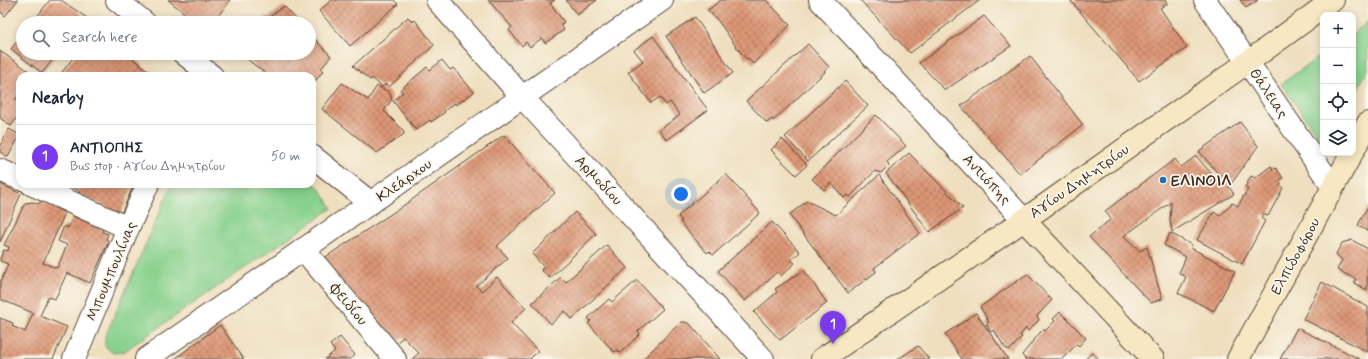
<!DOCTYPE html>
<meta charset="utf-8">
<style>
body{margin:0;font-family:Mynerve,sans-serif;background:#f2f2f3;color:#1f2937}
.controls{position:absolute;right:12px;top:12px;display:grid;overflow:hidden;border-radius:8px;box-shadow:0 2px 10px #0003}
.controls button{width:36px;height:36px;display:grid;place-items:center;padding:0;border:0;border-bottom:1px solid #e0e1e3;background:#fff;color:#1f2937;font:20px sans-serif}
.you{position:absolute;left:681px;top:194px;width:14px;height:14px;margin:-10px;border:3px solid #fff;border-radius:50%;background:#1a73e8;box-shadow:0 0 0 6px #1a73e833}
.badge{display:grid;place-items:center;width:26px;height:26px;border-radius:50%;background:#7c3aed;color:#fff;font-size:13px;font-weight:700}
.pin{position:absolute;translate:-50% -33px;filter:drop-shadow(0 1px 2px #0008)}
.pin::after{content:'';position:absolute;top:21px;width:14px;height:12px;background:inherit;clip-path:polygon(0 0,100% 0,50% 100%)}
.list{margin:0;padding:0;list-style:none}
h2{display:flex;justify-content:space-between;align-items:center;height:52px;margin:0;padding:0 16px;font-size:17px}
h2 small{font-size:13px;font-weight:400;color:#747a83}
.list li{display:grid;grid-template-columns:26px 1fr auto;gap:12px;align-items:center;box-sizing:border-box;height:64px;padding:0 16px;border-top:1px solid #e0e1e3}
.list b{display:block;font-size:15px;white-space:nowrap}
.list p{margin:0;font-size:13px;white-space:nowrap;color:#747a83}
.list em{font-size:13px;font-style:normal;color:#747a83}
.icon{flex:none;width:22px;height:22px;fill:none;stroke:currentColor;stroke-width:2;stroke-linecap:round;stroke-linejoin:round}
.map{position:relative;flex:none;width:1368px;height:359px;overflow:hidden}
.search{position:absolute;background:#fff;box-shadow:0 2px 10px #0003;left:16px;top:16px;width:300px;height:44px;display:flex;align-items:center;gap:10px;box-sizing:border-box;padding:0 14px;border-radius:22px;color:#747a83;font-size:15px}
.panel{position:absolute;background:#fff;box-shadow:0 2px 10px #0003;left:16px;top:72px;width:300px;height:116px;border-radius:12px}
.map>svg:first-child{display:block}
</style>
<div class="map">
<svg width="1368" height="359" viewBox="0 0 1368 359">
<defs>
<pattern id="building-cross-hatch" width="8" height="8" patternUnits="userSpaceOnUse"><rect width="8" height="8" fill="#dd9777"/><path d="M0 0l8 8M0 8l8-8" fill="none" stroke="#b47b61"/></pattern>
</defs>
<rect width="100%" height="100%" fill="#fbf7ec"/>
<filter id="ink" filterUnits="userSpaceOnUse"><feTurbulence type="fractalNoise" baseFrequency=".025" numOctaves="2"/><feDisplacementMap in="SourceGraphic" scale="8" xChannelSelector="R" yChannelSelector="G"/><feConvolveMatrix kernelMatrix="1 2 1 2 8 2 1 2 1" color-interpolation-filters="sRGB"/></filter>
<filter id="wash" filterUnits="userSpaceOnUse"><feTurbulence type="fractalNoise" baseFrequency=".012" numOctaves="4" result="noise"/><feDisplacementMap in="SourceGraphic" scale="16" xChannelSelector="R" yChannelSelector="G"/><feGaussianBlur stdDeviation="0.9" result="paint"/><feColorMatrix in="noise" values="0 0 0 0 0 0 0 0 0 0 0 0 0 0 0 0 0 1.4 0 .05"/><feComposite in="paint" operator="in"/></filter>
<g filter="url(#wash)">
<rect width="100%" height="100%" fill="#efdfbf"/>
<path fill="#88d18d" stroke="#627e56" d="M1368 22V70L1353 97V33Z
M1323 54V143L1281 84Z
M312 182 319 188 332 208 123 352 113 353 105 346V337L172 184H312Z"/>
<g id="blocks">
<path fill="url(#building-cross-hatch)" d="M0 0H18L5 16 0 11Z
M50 0H61L87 18 83 23H32Z
M168 0H230L213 23H202L199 20 197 23Z
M332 0H394L398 4 350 46 319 11Z
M488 0H555L550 3 564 22 561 25 564 30 545 43 542 38 530 47 526 42 522 46 509 30 512 27Z
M566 0H597L577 15Z
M721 0H766L790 25 753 64 748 58 746 59 735 45 719 22 708 10Z
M860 0H980L910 53Z
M1070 0H1165L1167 4 1160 8 1187 48 1139 81Z
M1240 0H1258L1246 8Z
M284 6 300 23H256L266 16 268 18Z
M984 16 1011 46 945 90 919 63Z
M408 17 413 22 415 20 434 45 389 87 386 84 382 87 372 78 370 80 353 66Z
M695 17 733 73 704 93 666 36Z
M309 33 331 56 321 69 323 71 312 85V76H269L239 53H309Z
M23 34V53H58L42 73 11 49Z
M653 36 708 110 667 140 659 130 680 115 670 102 666 105 660 97 651 103 628 72 643 61 634 50Z
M808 44 829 67 824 71 825 72 773 121 772 119 767 123 746 101Z
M0 51 36 76H20V94L15 99 20 102V113L11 126 0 118Z
M77 53H126L155 76H59Z
M1030 56 1083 125 1020 174 961 106Z
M442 60 450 70 453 68 474 92 456 105 455 103 444 111 445 112 431 122 430 120 416 130 393 101 403 92 400 90 427 67 430 70Z
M845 81 868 106 808 161 785 137Z
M342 83 368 100 377 86 389 92 392 99 384 111 403 130 404 134 377 153 322 109Z
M876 115 906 146 887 162 889 165 881 173 875 171 850 197 848 195 844 198 831 183 824 190 812 179Z
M1240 122 1258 146 1229 187 1234 194 1172 232 1170 220 1171 202 1124 236 1140 251 1147 247 1162 299 1151 303 1089 237 1111 219 1105 211 1175 159 1181 167 1196 156 1216 179 1220 176 1199 151Z
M9 129 20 135 8 157 0 152V146Z
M504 135 555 193 497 246 508 258 476 286 482 291 497 277 526 308 511 323 538 351 530 359H412L419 353 403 337 396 343 321 260 400 208Z
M782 139 807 165 796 175 771 150Z
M909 153 963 208 929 232 886 173Z
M1271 166 1273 170 1276 168 1283 178 1279 181 1281 183 1280 186 1283 188 1268 216 1263 214 1261 218 1265 221 1242 264 1197 240 1214 212 1220 216 1232 203 1238 206 1248 189 1245 187 1251 176 1255 178Z
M726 174 760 213 713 255 709 251 707 253 680 222 682 221 678 216Z
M879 175 920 233 874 268 876 272 848 293 789 215 807 201 836 215Z
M0 184 21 194 0 242Z
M65 184H134L121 214 79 194 80 191Z
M42 201 65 213 43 263 57 268 67 245 58 241 64 226 68 228 73 216 103 229 102 232 108 234 106 239 109 241 90 283 67 273 55 299 48 297 40 316 67 327 53 359H1L0 358V318L13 323 12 326 25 332 33 313 0 299V281H1L8 264 0 261V259L4 250 8 251 9 247 4 245 25 203 33 202 38 204Z
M1368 206V231L1358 225Z
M575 212 596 234 550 278 541 270 544 267 532 254Z
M772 222 800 252 791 260 795 263 781 276 777 272 745 301 718 271Z
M1170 233 1192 245 1191 248 1235 271 1214 311 1178 293 1186 277 1179 273 1186 257 1164 245Z
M1352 240 1368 249 1367 290 1354 283 1356 279 1337 270 1342 260 1336 254 1342 243Z
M607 245 627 268 572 319 565 311 551 324 532 303 561 277 566 282Z
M804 270 827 303 780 340 754 312 777 292 775 289Z
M1027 274 1052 300 1037 316 1039 320 1028 331 1026 328 1020 335 1022 337 1010 350 1005 348 994 330 991 332 986 324 989 322 980 307Z
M637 280 663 309 638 331 640 334 620 353 618 350 614 352 588 323 591 321 588 318 609 299 612 302Z
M1322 282 1368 307V352L1303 319Z
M1060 312 1086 338 1079 346 1077 344 1062 359H1025L1022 355 1043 329 1045 331 1055 321 1053 319Z
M976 313 1008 359H962L945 334Z
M681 322H685L690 324 720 359H643Z
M220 325 244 359H174L176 358Z
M1297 328 1360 359H1280Z
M340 337 355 355 351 359H325L335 351 330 345Z
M918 346 929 359H898Z
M1092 353 1099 359H1085Z"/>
</g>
</g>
<g filter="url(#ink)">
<use href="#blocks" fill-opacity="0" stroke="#564536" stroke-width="1"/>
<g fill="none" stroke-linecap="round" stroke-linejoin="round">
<g stroke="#564536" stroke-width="24">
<path id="street" d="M117 0 145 23
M437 0 523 98 763 359
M820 0 1024 220
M1205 0 1333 187
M183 53 212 76
M312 156 371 203
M0 170 20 179
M31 184 128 228
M303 249 395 359
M74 359 128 228 148 184
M146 359 662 0"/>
</g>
<g stroke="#564536" stroke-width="24">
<path id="secondary" d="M1353 151 1368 123
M1024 220 1153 359
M822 359 1024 220 1248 62 1333 0
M1238 359 1352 153"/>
</g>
<use href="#street" stroke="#fff" stroke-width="22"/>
<use href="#secondary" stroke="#f7e8c3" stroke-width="22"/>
</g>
</g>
<circle fill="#1f6fb2" stroke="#fbf7ec" stroke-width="1.5" cx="1163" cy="180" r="4"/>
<g text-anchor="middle" stroke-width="3.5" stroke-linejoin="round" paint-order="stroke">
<g font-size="15" fill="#3b2a1e" stroke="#fbf7ec">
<text transform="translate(1269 93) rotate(56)" y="5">Θάλειας</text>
<text transform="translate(987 179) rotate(47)" y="5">Αντιόπης</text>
<text transform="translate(404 180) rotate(-35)" y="5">Κλεάρχου</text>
<text transform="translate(599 180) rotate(47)" y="5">Αρμοδίου</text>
<text transform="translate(1079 181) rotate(-35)" y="5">Αγίου Δημητρίου</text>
<text transform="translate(1295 256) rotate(-61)" y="5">Ελπιδοφόρου</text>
<text transform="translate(111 271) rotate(-67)" y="5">Μπουμπουλίνας</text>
<text transform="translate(349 304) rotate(50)" y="5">Φειδίου</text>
</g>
<g font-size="15" font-weight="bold" fill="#3b2a1e" stroke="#fbf7ec" text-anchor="start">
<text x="1171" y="185">ΕΛΙΝΟΙΛ</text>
</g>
</g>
</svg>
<div class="controls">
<button>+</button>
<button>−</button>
<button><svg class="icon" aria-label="locate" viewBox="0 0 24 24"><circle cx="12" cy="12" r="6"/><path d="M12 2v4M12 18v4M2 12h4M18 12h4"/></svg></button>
<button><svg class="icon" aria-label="layers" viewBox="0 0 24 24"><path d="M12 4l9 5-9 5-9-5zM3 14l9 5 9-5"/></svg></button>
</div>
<div class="you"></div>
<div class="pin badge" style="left:833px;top:344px">1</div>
<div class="search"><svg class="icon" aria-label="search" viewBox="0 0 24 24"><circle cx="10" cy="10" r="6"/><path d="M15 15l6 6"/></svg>Search here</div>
<section class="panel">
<h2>Nearby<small></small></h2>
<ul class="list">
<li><span class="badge">1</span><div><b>ΑΝΤΙΟΠΗΣ</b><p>Bus stop · Αγίου Δημητρίου</p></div><em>50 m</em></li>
</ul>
</section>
</div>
